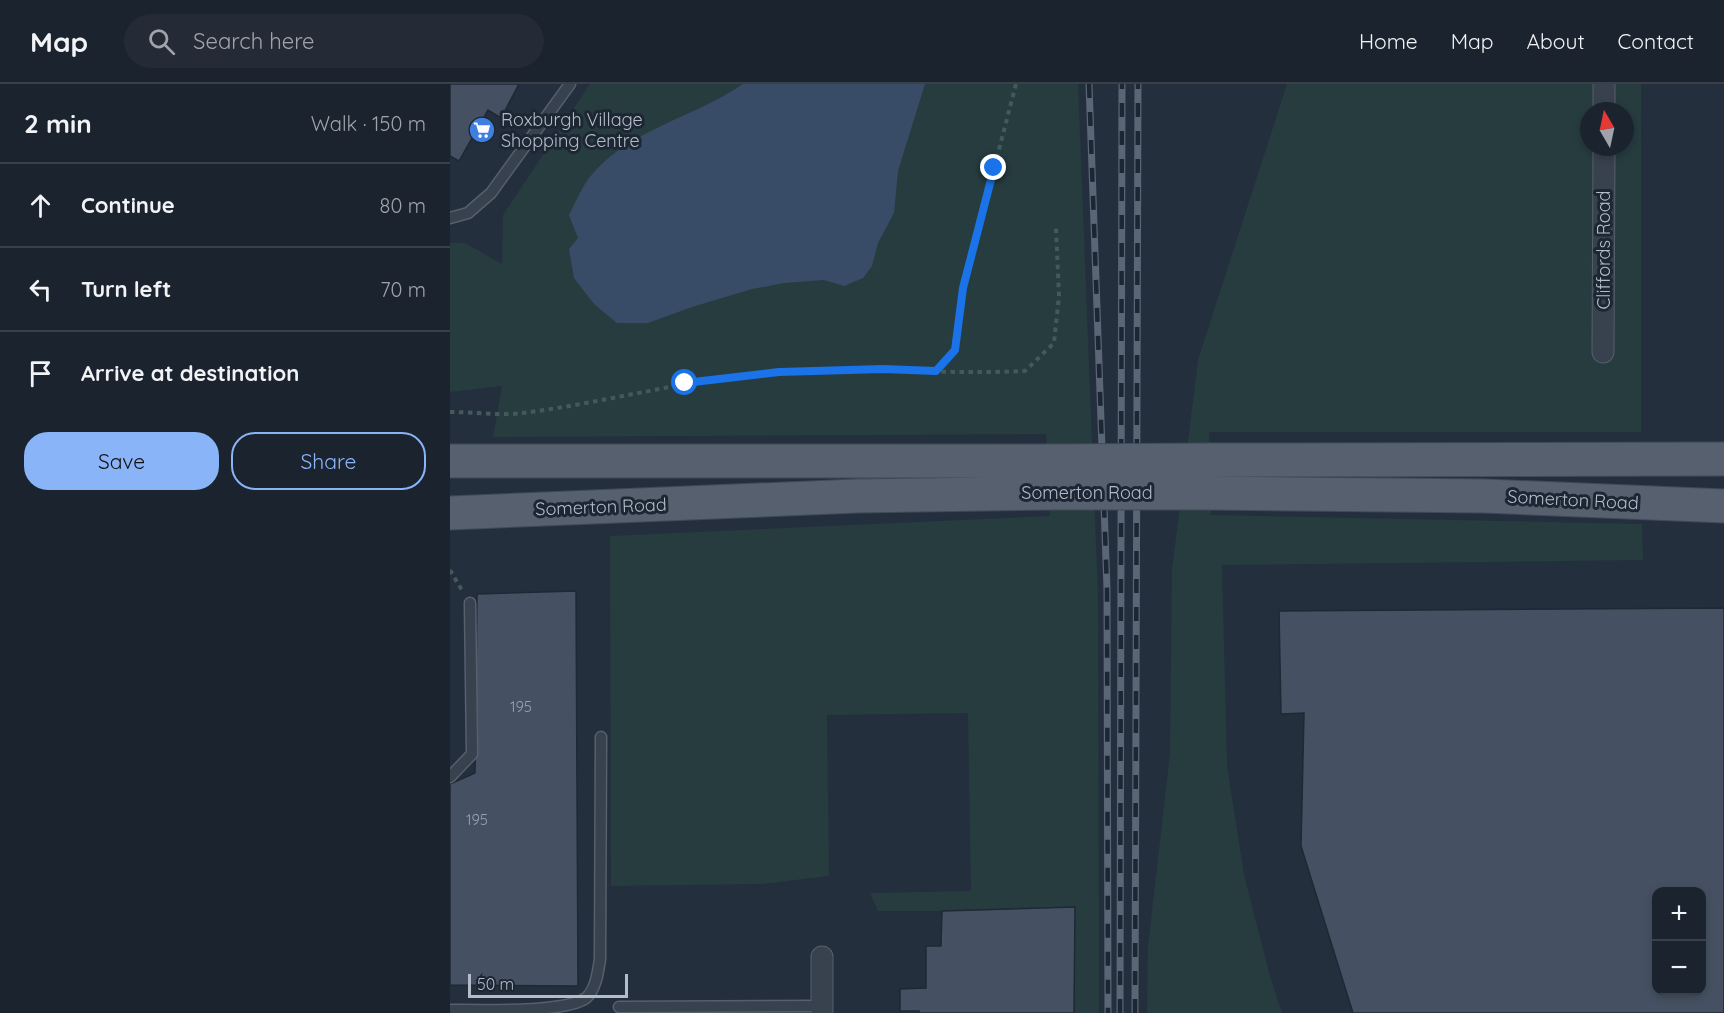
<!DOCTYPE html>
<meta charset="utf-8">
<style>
body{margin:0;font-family:Quicksand,sans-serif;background:#242b36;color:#f1f3f6}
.controls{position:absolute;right:18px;bottom:18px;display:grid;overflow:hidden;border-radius:12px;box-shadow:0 3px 9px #0003}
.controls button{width:54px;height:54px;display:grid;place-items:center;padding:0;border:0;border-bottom:2px solid #39404a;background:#1b232e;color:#f1f3f6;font:30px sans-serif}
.compass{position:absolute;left:1130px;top:18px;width:54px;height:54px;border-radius:50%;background:#1b232e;box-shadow:0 3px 9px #0003;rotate:351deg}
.scale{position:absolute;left:18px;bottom:15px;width:160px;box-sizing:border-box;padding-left:6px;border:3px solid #b4bcc9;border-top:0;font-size:16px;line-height:21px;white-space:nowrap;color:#b4bcc9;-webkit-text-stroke:4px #1d2633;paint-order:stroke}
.stop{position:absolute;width:18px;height:18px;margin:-14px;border:4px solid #1a73e8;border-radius:50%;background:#fff}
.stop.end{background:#1a73e8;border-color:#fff;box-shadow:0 2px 6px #0008}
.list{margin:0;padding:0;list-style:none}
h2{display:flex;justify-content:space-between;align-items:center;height:78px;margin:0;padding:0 24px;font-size:26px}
h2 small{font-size:20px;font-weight:400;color:#a0a4aa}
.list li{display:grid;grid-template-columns:39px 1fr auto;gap:18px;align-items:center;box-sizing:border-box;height:84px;padding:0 24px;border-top:2px solid #39404a}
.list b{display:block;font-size:22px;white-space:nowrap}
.list em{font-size:20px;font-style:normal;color:#a0a4aa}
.actions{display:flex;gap:12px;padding:18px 24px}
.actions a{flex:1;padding:14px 0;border:2px solid #8ab4f8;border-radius:24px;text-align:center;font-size:21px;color:#8ab4f8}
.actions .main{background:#8ab4f8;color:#111}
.icon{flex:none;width:33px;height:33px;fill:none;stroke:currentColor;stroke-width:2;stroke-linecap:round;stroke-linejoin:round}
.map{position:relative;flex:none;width:1274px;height:929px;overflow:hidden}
header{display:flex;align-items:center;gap:36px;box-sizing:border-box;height:84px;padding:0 30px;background:#1b232e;border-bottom:2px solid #39404a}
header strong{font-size:28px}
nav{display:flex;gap:33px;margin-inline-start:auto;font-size:21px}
.search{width:420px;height:54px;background:#242b36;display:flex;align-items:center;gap:15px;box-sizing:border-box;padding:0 21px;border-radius:33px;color:#a0a4aa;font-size:22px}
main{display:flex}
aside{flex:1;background:#1b232e}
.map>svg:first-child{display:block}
</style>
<header>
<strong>Map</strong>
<div class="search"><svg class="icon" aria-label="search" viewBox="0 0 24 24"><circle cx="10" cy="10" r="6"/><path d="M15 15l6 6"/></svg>Search here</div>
<nav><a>Home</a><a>Map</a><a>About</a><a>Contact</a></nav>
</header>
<main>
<aside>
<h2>2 min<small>Walk · 150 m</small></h2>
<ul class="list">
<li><svg class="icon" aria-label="ahead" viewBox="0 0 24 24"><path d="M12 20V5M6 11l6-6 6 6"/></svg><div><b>Continue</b></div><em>80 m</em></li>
<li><svg class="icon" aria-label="left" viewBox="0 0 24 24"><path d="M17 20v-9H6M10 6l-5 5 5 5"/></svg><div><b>Turn left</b></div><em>70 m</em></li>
<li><svg class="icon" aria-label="arrive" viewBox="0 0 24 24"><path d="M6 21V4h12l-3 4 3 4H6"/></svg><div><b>Arrive at destination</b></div></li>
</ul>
<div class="actions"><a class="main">Save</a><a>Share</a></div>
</aside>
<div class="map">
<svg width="1274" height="929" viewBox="0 0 1274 929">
<rect width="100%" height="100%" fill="#242f3e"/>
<path fill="#263c3f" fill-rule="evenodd" d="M140 0H628L648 511 649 929H624L625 823 492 827H428L420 809 521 807 518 629 377 631 379 792 312 800 161 802 160 452 600 432 596 350 43 353 52 302 0 308V159H15L52 180 53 131Z
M837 0H1191V348H759L761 431 1192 440 1193 476 772 481 777 681 794 791 820 892 832 929H697L698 863 720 669 722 486 748 276ZM1139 27H1175V63H1139Z"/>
<path fill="#394c67" d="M293 0H475L448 87 444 129 428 159 422 182 413 194 394 202 374 196 334 199 302 205 242 223 198 239H167L144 220 124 194 119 165 128 154 119 131C125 119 131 105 139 94 178 45 244 34 293 0Z"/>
<path fill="#455162" stroke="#1f2835" stroke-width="1.5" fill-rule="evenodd" d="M0 0H69L51 34 38 26 9 77 0 72Z
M126 507 128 902 0 901V700L25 689 27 510Z
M1274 524V929H903L851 762 854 629 831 630 829 527ZM1206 808H1252V906H1206Z
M625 823 624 929H469V927H450V905L476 904V862H491L492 827Z"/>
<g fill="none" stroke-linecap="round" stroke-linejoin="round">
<g stroke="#565f6c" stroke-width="13">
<path id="service" d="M0 134 18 129 41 109 120 0
M0 693 22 670 20 519
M169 923 372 922
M0 926C29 926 116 929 136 914 146 905 148 888 150 875L151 653"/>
</g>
<g stroke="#565f6c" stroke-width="23">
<path id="minor" d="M1154 27V0
M1153 268 1154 63
M372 873V929"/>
</g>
<g stroke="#414a57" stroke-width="35">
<path id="primary" d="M759 376 1274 375
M0 377H598
M760 409 1035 412 1274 422
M0 429 407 412 599 409"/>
</g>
<path stroke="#44595c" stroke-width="4" stroke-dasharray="4.5 4.5" stroke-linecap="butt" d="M486 287 505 266 513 204 566 0
M0 328C23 328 50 332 73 329 159 318 242 294 329 288 411 282 493 291 575 287L604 259 609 212 606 144
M0 486 13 508"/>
<use href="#service" stroke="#38414e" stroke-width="10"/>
<use href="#minor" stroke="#38414e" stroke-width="21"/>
<use href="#primary" stroke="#56606e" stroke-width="33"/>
<g stroke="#5a6575" stroke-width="7">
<path id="rail" d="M639 0 657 505 658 929
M670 929 672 0
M685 929 688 0"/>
</g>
<use href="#rail" stroke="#1d2633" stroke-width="4.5" stroke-dasharray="14" stroke-linecap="butt"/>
<g stroke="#414a57" stroke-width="35" stroke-linecap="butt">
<path id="primary-bridge" d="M598 377 759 376
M599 409H760"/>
</g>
<use href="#primary-bridge" stroke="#56606e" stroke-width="33"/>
</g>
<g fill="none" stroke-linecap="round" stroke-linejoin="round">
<path stroke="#1a73e8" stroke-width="8" d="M235 299 329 288 433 285 486 287 505 266 513 204 544 84"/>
</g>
<defs>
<g id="supermarket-disc" transform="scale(1.35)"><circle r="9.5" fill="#3f7fe0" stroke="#1d2633"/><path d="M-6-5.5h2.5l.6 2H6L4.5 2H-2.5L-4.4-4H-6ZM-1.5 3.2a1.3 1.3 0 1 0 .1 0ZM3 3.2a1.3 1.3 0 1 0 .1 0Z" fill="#fff"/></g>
</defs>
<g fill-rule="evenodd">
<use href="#supermarket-disc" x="32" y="46"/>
</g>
<g text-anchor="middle" stroke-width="6" stroke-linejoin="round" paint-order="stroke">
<g font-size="15" fill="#98a1af">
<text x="71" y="628">195</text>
<text x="27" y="741">195</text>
</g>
<g font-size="18" fill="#b4bcc9" stroke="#1d2633" text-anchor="start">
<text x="51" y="42">Roxburgh Village<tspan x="51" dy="21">Shopping Centre</tspan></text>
</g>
<g font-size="18" fill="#b4bcc9" stroke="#1d2633">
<text transform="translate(1154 166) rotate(-90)" y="6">Cliffords Road</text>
<text x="637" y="415">Somerton Road</text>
<text transform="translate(1123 416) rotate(3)" y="6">Somerton Road</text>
<text transform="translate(151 423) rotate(-2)" y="6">Somerton Road</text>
</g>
</g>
</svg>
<div class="controls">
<button>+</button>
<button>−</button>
</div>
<svg class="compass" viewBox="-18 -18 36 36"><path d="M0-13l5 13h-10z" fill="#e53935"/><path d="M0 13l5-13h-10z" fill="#a0a4aa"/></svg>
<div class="scale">50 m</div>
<div class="stop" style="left:235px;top:299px"></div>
<div class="stop end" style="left:544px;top:84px"></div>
</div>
</main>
